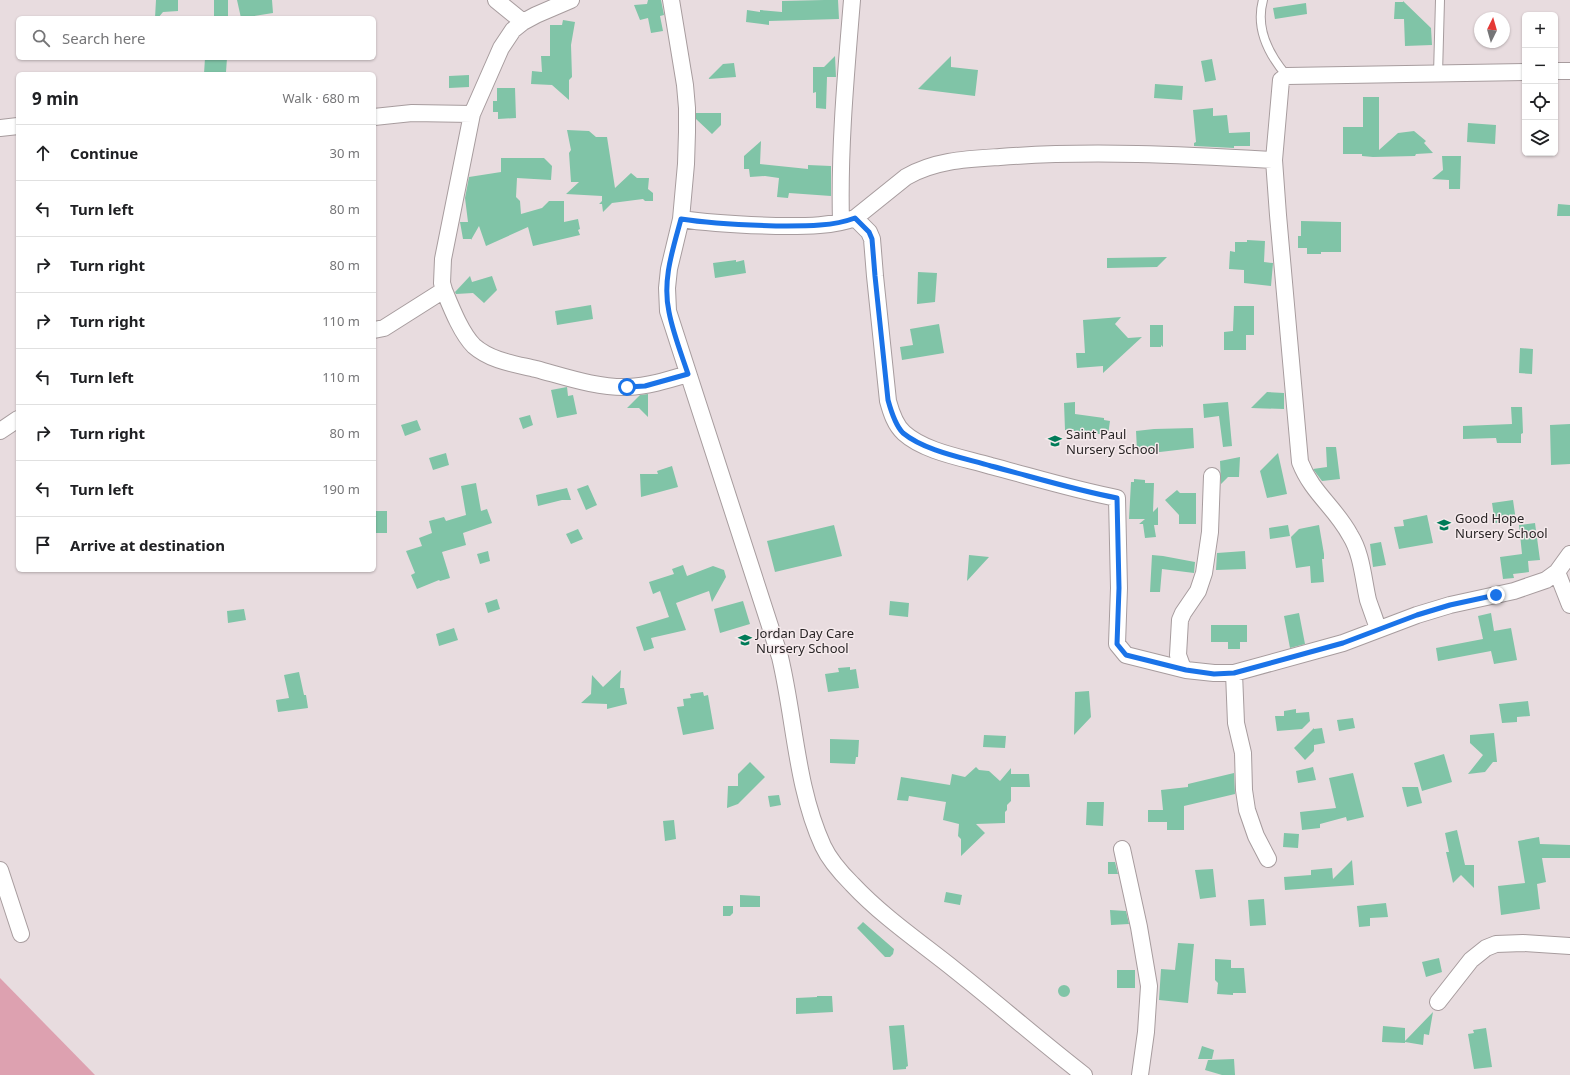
<!DOCTYPE html>
<meta charset="utf-8">
<style>
body{margin:0;font-family:"Noto Sans",sans-serif;background:#f6f6f6;color:#202124}
.controls{position:absolute;right:12px;top:12px;display:grid;overflow:hidden;border-radius:6px;box-shadow:0 1px 3px #0004}
.controls button{width:36px;height:36px;display:grid;place-items:center;padding:0;border:0;border-bottom:1px solid #e0e0e0;background:#fff;color:#202124;font:20px sans-serif}
.compass{position:absolute;left:1474px;top:12px;width:36px;height:36px;border-radius:50%;background:#fff;box-shadow:0 1px 3px #0004;rotate:5deg}
.stop{position:absolute;width:12px;height:12px;margin:-9px;border:3px solid #1a73e8;border-radius:50%;background:#fff}
.stop.end{background:#1a73e8;border-color:#fff;box-shadow:0 1px 4px #0008}
.list{margin:0;padding:0;list-style:none}
h2{display:flex;justify-content:space-between;align-items:center;height:52px;margin:0;padding:0 16px;font-size:17px}
h2 small{font-size:13px;font-weight:400;color:#757577}
.list li{display:grid;grid-template-columns:26px 1fr auto;gap:12px;align-items:center;box-sizing:border-box;height:56px;padding:0 16px;border-top:1px solid #e0e0e0}
.list b{display:block;font-size:15px;white-space:nowrap}
.list em{font-size:13px;font-style:normal;color:#757577}
.icon{flex:none;width:22px;height:22px;fill:none;stroke:currentColor;stroke-width:2;stroke-linecap:round;stroke-linejoin:round}
.map{position:relative;flex:none;width:1570px;height:1075px;overflow:hidden}
.search{position:absolute;background:#fff;box-shadow:0 1px 3px #0004;left:16px;top:16px;width:360px;height:44px;display:flex;align-items:center;gap:10px;box-sizing:border-box;padding:0 14px;border-radius:6px;color:#757577;font-size:15px}
.panel{position:absolute;background:#fff;box-shadow:0 1px 3px #0004;left:16px;top:72px;width:360px;height:500px;border-radius:6px}
.map>svg:first-child{display:block}
</style>
<div class="map">
<svg width="1570" height="1075" viewBox="0 0 1570 1075">
<rect width="100%" height="100%" fill="#e8dcdf"/>
<path fill="#dda1b0" d="M0 978 95 1075H0Z"/>
<path fill="#80c4a7" d="M156 0H178V11L163 12 158 18H155Z
M214 0H228V18H214Z
M237 0H272L273 13 241 18Z
M648 0H661L664 15 660 16 663 31 651 33 648 18 640 20 634 5 647 4Z
M824 0H838L839 19 769 21V25L746 22 747 10 760 12V10L782 12V1Z
M1403 1 1431 28 1432 45 1405 46 1404 19H1394L1395 2H1403Z
M1306 3 1307 14 1275 19 1273 8Z
M563 20 575 22 571 45 572 77 569 80V100L552 85 531 84 532 71 542 72 541 56H550V25H562Z
M835 56 836 77H827L826 109 816 108V92L813 93V67H824Z
M951 56V67L978 70 975 96 918 89Z
M205 58H227L226 72 217 74H204Z
M1212 59 1216 80 1205 82 1201 61Z
M734 63 736 77 708 79 723 64Z
M469 75V87L449 88V76Z
M1155 84 1183 86 1182 100 1154 98Z
M497 88H515L516 118 498 119V112H493V101H497Z
M1363 97H1379V150L1398 133 1414 131 1426 141 1424 143 1433 153 1416 154 1415 156 1373 157 1362 156V154H1343V127H1363Z
M1213 108V116L1227 115 1229 133 1250 132V146H1234V148L1194 146V143L1196 142 1193 110Z
M696 113H721V125L712 134 696 119Z
M1468 123 1496 125 1495 144 1467 142Z
M567 130 589 131 596 137H607L615 188 631 173 637 178H649L648 189 653 193V201H645L643 199 612 203 603 212 602 204H599L602 201V196L566 194 579 182H571L569 153 571 150Z
M761 141 760 164 808 169V165L831 166V196L789 193 788 198 777 197 779 178 765 176 750 177 749 169H744V156Z
M1442 156H1461L1460 189H1449V180L1432 179 1443 170Z
M501 158H544L552 166 551 180 517 178 516 197 520 201 521 214 542 208 549 201H564V222L578 219 580 229 578 230 580 235 533 246 528 227 486 246 479 226 471 240V239H463L460 222H468L465 198 469 177 501 172Z
M1558 204 1570 205V216H1557Z
M1301 221 1341 222V252H1321V254H1307V248H1298V236H1301Z
M1247 240 1265 241 1264 262 1273 263 1271 286 1244 283V270L1229 269 1230 251 1235 252V242H1247Z
M1167 257 1157 267 1107 268V258Z
M736 260V262L744 260 746 273 715 278 713 263Z
M918 272 937 273 935 302 917 304Z
M470 276 472 282 492 276 497 290 484 303 473 293 456 294 455 292Z
M591 305 593 319 557 325 555 311Z
M1234 306H1254V335H1246V350H1224V332L1233 331Z
M1121 317 1115 324 1128 338 1142 337 1103 373V366L1077 368 1076 353H1085L1083 320Z
M939 324 944 353 902 360 900 347 913 345 910 329Z
M1150 325H1163V347L1161 345V347H1150Z
M1520 348 1533 349 1532 374 1519 373Z
M567 387 568 396 573 395 577 414 557 418 551 390Z
M1267 392 1284 393V409L1251 408Z
M648 394V417L639 408H627L640 395Z
M1075 402V414L1104 418V420L1110 421 1108 435 1065 430 1064 403Z
M1228 402 1232 446 1223 447 1219 416 1204 418 1203 404Z
M1511 407H1522L1523 433 1521 434V443H1497L1496 438 1463 439V426L1512 424Z
M530 415 533 425 523 429 519 418Z
M417 420 421 430 405 436 401 425Z
M1570 424V464L1551 465 1550 425Z
M1193 428 1194 448 1160 452 1147 451V449L1137 450 1136 431 1154 429Z
M1326 447H1336L1340 479 1322 481 1313 469 1327 467Z
M446 453 449 465 433 470 429 458Z
M1278 453 1287 494 1267 498 1260 471Z
M1240 457 1239 477H1228L1221 484 1220 461Z
M672 466 678 487 641 497 640 474H658L657 471Z
M1134 479 1145 480V483H1154L1153 512 1158 507V525H1154L1156 537 1145 538 1143 524H1139L1145 519H1129L1131 482H1134Z
M476 483 481 511 487 509 492 523 463 533 466 545 442 552 450 578 440 581 439 580 417 589 411 575 415 573 406 551 422 546 419 538 432 533 429 521 444 517 446 521 466 515 461 486Z
M588 485 597 505 586 510 577 489Z
M567 488 571 500H562L538 506 536 495Z
M1177 490 1180 493H1196V524H1179V515L1165 500Z
M1513 500 1516 521 1495 523 1492 503Z
M374 511H387V533H374Z
M1427 515 1433 543 1399 549 1394 527 1404 526 1403 520Z
M1535 523 1540 560 1528 561 1529 572 1513 574 1514 578 1503 579 1500 557 1522 554 1519 525Z
M834 525 842 556 775 572 767 541Z
M1288 525 1290 536 1270 539 1269 528Z
M1319 525 1324 554V559H1322L1324 582 1311 583 1310 566 1296 568 1291 537 1299 529Z
M578 529 583 539 571 544 566 534Z
M1381 542 1386 565 1373 567 1370 544Z
M488 551 490 561 480 564 477 554Z
M1245 551 1246 569 1216 570 1217 553Z
M969 555 989 557 967 581Z
M1152 555 1163 556 1195 562 1194 573 1162 569 1160 592H1150Z
M683 565 687 576 713 566 724 570 726 577 712 602 709 591 676 603 686 630 651 638 654 648 644 651 636 627 669 617 660 591 653 594 649 582 674 574 672 569Z
M497 599 500 609 488 613 485 603Z
M743 601 750 624 720 633 714 609Z
M890 601 909 603 908 617 889 615Z
M244 609 246 620 228 623 227 611Z
M1299 613 1305 644 1290 648 1284 616Z
M1491 613 1494 631 1511 628 1517 660 1494 664 1491 651 1438 661 1436 648 1483 639 1478 616Z
M1211 625H1247V642H1240V649H1228V642H1211Z
M454 628 458 640 439 646 436 634Z
M850 667V670L856 669 859 688 828 692 825 674 839 672 838 668Z
M621 670 620 688H624L627 704 607 709V704L581 703 591 694 592 675 603 687Z
M299 672 304 695H306L308 708 278 712 276 700 289 698 284 675Z
M1089 691 1091 717 1074 735 1075 692Z
M703 692 704 696 708 695 714 729 683 735 677 707 684 706 683 699 691 698 690 694Z
M1528 701 1530 716 1517 717V722L1502 723 1499 704Z
M1296 709V713L1309 712 1310 721 1302 729 1277 731 1275 716H1284V711Z
M1353 718 1355 728 1339 731 1337 720Z
M1314 728V729L1322 728 1325 743 1314 745V751L1305 760 1294 748Z
M1494 733 1497 762H1493L1485 772 1468 774 1483 755 1470 743V735Z
M984 735 1006 736 1005 748 983 747Z
M830 739 859 740 858 757H856L855 764 830 763Z
M1444 754 1452 782 1422 791 1414 763Z
M750 762 765 777 738 804 727 808 728 786H738V774Z
M976 767 979 770 989 771 1000 781 1011 768V774H1029L1030 787H1011V801L1007 805V810L1005 812V823L976 824 985 833 961 856V839L958 836 959 824 943 820 946 802 909 796 908 801 897 800 901 777 950 785 952 774 965 777Z
M1313 767 1316 780 1298 783 1296 771Z
M1234 773 1235 794 1184 806V830H1167V822H1148V810H1163L1161 790 1188 787V784Z
M1353 773 1364 817 1347 821 1346 817 1320 824V828L1302 830 1300 812 1336 808 1329 778Z
M1402 787H1418L1422 803 1407 807Z
M779 795 781 805 770 807 768 796Z
M1087 802H1104L1103 826 1086 825Z
M674 820 676 839 665 841 663 821Z
M1457 830 1465 865H1474V888L1461 875 1453 883 1446 852H1449L1445 833Z
M1284 833 1299 834 1298 848 1283 847Z
M1539 837 1540 844 1570 845V858H1542L1546 882 1537 884 1540 909 1501 915 1498 886 1525 883 1518 841Z
M1352 860 1354 885 1285 890 1284 877 1311 875V870L1332 868 1333 879Z
M1108 862H1115L1118 874H1108Z
M1213 869 1216 897 1200 899 1195 870Z
M946 892 962 895 960 905 944 902Z
M740 895 760 896V907H740Z
M1264 899 1266 925 1250 926 1248 900Z
M1386 903 1388 917 1370 918V926L1359 927 1357 906Z
M723 906H733V913L730 916H723Z
M1110 910 1126 911 1129 924 1111 925Z
M863 922 894 949 893 954 890 957H885L857 928Z
M1178 943 1194 944 1188 1003 1159 1000 1161 969 1175 970Z
M1439 958 1442 972 1426 977 1422 962Z
M1215 959 1231 960V968H1244L1246 993H1233V995L1217 994 1218 983 1215 980Z
M1117 970H1135V988H1117Z
M1058 991a6 6 0 1 1 12 0a6 6 0 1 1-12 0Z
M817 996H832L833 1012 796 1014V998L817 997Z
M1433 1012 1429 1035 1424 1034 1423 1045 1405 1042V1043L1382 1042 1383 1026 1405 1028V1041Z
M904 1025 908 1066 906 1067V1069L893 1070 889 1026Z
M1486 1028 1492 1067 1474 1069 1468 1034 1474 1033 1473 1030Z
M1202 1046 1214 1050 1212 1059H1198Z
M1234 1059 1235 1075H1222L1205 1070 1208 1060Z"/>
<g fill="none" stroke-linecap="round" stroke-linejoin="round">
<g stroke="#a79c9e" stroke-width="10">
<path id="service" d="M1263 0C1255 29 1269 55 1287 76
M1438 74 1440 0"/>
</g>
<g stroke="#a79c9e" stroke-width="18">
<path id="minor" d="M496 0 523 22
M671 0 685 85 687 108V132L686 164 681 219 669 269 667 288 668 311 780 657C795 720 796 787 823 846 830 861 841 873 852 884 883 917 920 942 955 970 998 1004 1040 1041 1084 1075
M1555 71H1570
M374 117 412 113 472 114
M0 128 18 126
M855 218 869 232 872 239 875 276 888 401C891 412 895 425 904 433 925 452 964 458 991 466 1033 477 1075 490 1117 498L1119 588 1117 644 1126 655 1186 670
M681 219C713 224 744 225 776 226 801 226 831 227 855 218L906 177C935 160 968 159 1000 157 1091 150 1184 155 1274 160
M841 222C839 148 846 73 852 0
M444 290 442 283 443 259 472 114 501 48 513 30 523 22 536 15 571 0
M374 330 384 328 444 290C451 307 461 333 474 346 491 361 515 364 536 369 566 377 597 388 628 387 649 386 668 380 688 374
M0 431 18 419
M1212 476 1210 532 1204 573 1198 591 1183 613 1180 620 1178 655 1182 666 1186 670 1214 673H1234L1343 643 1417 615 1450 605 1514 591 1546 580 1557 572 1570 554
M1557 572 1570 605
M1378 629C1375 619 1371 609 1368 600 1363 578 1362 554 1350 535 1335 507 1312 493 1300 462L1278 215 1274 160 1281 80 1287 76 1525 72
M1234 673 1236 723 1243 753 1244 790 1247 810 1256 836 1268 859
M1122 849 1139 927 1149 986 1146 1032 1140 1075
M0 870 21 934
M1438 1002 1471 960 1486 948 1496 944 1523 943 1570 946"/>
</g>
<use href="#service" stroke="#fff" stroke-width="8"/>
<use href="#minor" stroke="#fff" stroke-width="16"/>
</g>
<g fill="none" stroke-linecap="round" stroke-linejoin="round">
<path stroke="#1a73e8" stroke-width="5" d="M627 387 645 386 688 374C681 353 673 333 669 312 662 280 673 249 681 219 713 224 744 225 776 226 802 226 831 227 855 218L869 232 872 239 875 276 888 400C891 411 895 425 903 433 925 451 964 458 991 466 1033 477 1075 490 1117 498L1119 588 1117 644 1126 655 1186 670 1214 674 1234 673 1343 643 1417 615 1450 605 1496 595"/>
</g>
<defs>
<g id="school-bare" transform="scale(1.08)"><path d="M0-5L7-2L0 1L-7-2ZM-4 1L0 2.5L4 1V4Q0 6-4 4Z" fill="#007b58" stroke="#f5eaec" stroke-width="2.5" paint-order="stroke"/></g>
</defs>
<g fill-rule="evenodd">
<use href="#school-bare" x="1055" y="441"/>
<use href="#school-bare" x="1444" y="525"/>
<use href="#school-bare" x="745" y="640"/>
</g>
<g text-anchor="middle" stroke-width="3" stroke-linejoin="round" paint-order="stroke">
<g font-size="13" fill="#292526" stroke="#f5eaec" text-anchor="start">
<text x="1066" y="439">Saint Paul<tspan x="1066" dy="15">Nursery School</tspan></text>
<text x="1455" y="523">Good Hope<tspan x="1455" dy="15">Nursery School</tspan></text>
<text x="756" y="638">Jordan Day Care<tspan x="756" dy="15">Nursery School</tspan></text>
</g>
</g>
</svg>
<div class="controls">
<button>+</button>
<button>−</button>
<button><svg class="icon" aria-label="locate" viewBox="0 0 24 24"><circle cx="12" cy="12" r="6"/><path d="M12 2v4M12 18v4M2 12h4M18 12h4"/></svg></button>
<button><svg class="icon" aria-label="layers" viewBox="0 0 24 24"><path d="M12 4l9 5-9 5-9-5zM3 14l9 5 9-5"/></svg></button>
</div>
<svg class="compass" viewBox="-18 -18 36 36"><path d="M0-13l5 13h-10z" fill="#e53935"/><path d="M0 13l5-13h-10z" fill="#757577"/></svg>
<div class="stop" style="left:627px;top:387px"></div>
<div class="stop end" style="left:1496px;top:595px"></div>
<div class="search"><svg class="icon" aria-label="search" viewBox="0 0 24 24"><circle cx="10" cy="10" r="6"/><path d="M15 15l6 6"/></svg>Search here</div>
<section class="panel">
<h2>9 min<small>Walk · 680 m</small></h2>
<ul class="list">
<li><svg class="icon" aria-label="ahead" viewBox="0 0 24 24"><path d="M12 20V5M6 11l6-6 6 6"/></svg><div><b>Continue</b></div><em>30 m</em></li>
<li><svg class="icon" aria-label="left" viewBox="0 0 24 24"><path d="M17 20v-9H6M10 6l-5 5 5 5"/></svg><div><b>Turn left</b></div><em>80 m</em></li>
<li><svg class="icon" aria-label="right" viewBox="0 0 24 24"><path d="M7 20v-9h11M14 6l5 5-5 5"/></svg><div><b>Turn right</b></div><em>80 m</em></li>
<li><svg class="icon" aria-label="right" viewBox="0 0 24 24"><path d="M7 20v-9h11M14 6l5 5-5 5"/></svg><div><b>Turn right</b></div><em>110 m</em></li>
<li><svg class="icon" aria-label="left" viewBox="0 0 24 24"><path d="M17 20v-9H6M10 6l-5 5 5 5"/></svg><div><b>Turn left</b></div><em>110 m</em></li>
<li><svg class="icon" aria-label="right" viewBox="0 0 24 24"><path d="M7 20v-9h11M14 6l5 5-5 5"/></svg><div><b>Turn right</b></div><em>80 m</em></li>
<li><svg class="icon" aria-label="left" viewBox="0 0 24 24"><path d="M17 20v-9H6M10 6l-5 5 5 5"/></svg><div><b>Turn left</b></div><em>190 m</em></li>
<li><svg class="icon" aria-label="arrive" viewBox="0 0 24 24"><path d="M6 21V4h12l-3 4 3 4H6"/></svg><div><b>Arrive at destination</b></div></li>
</ul>
</section>
</div>
